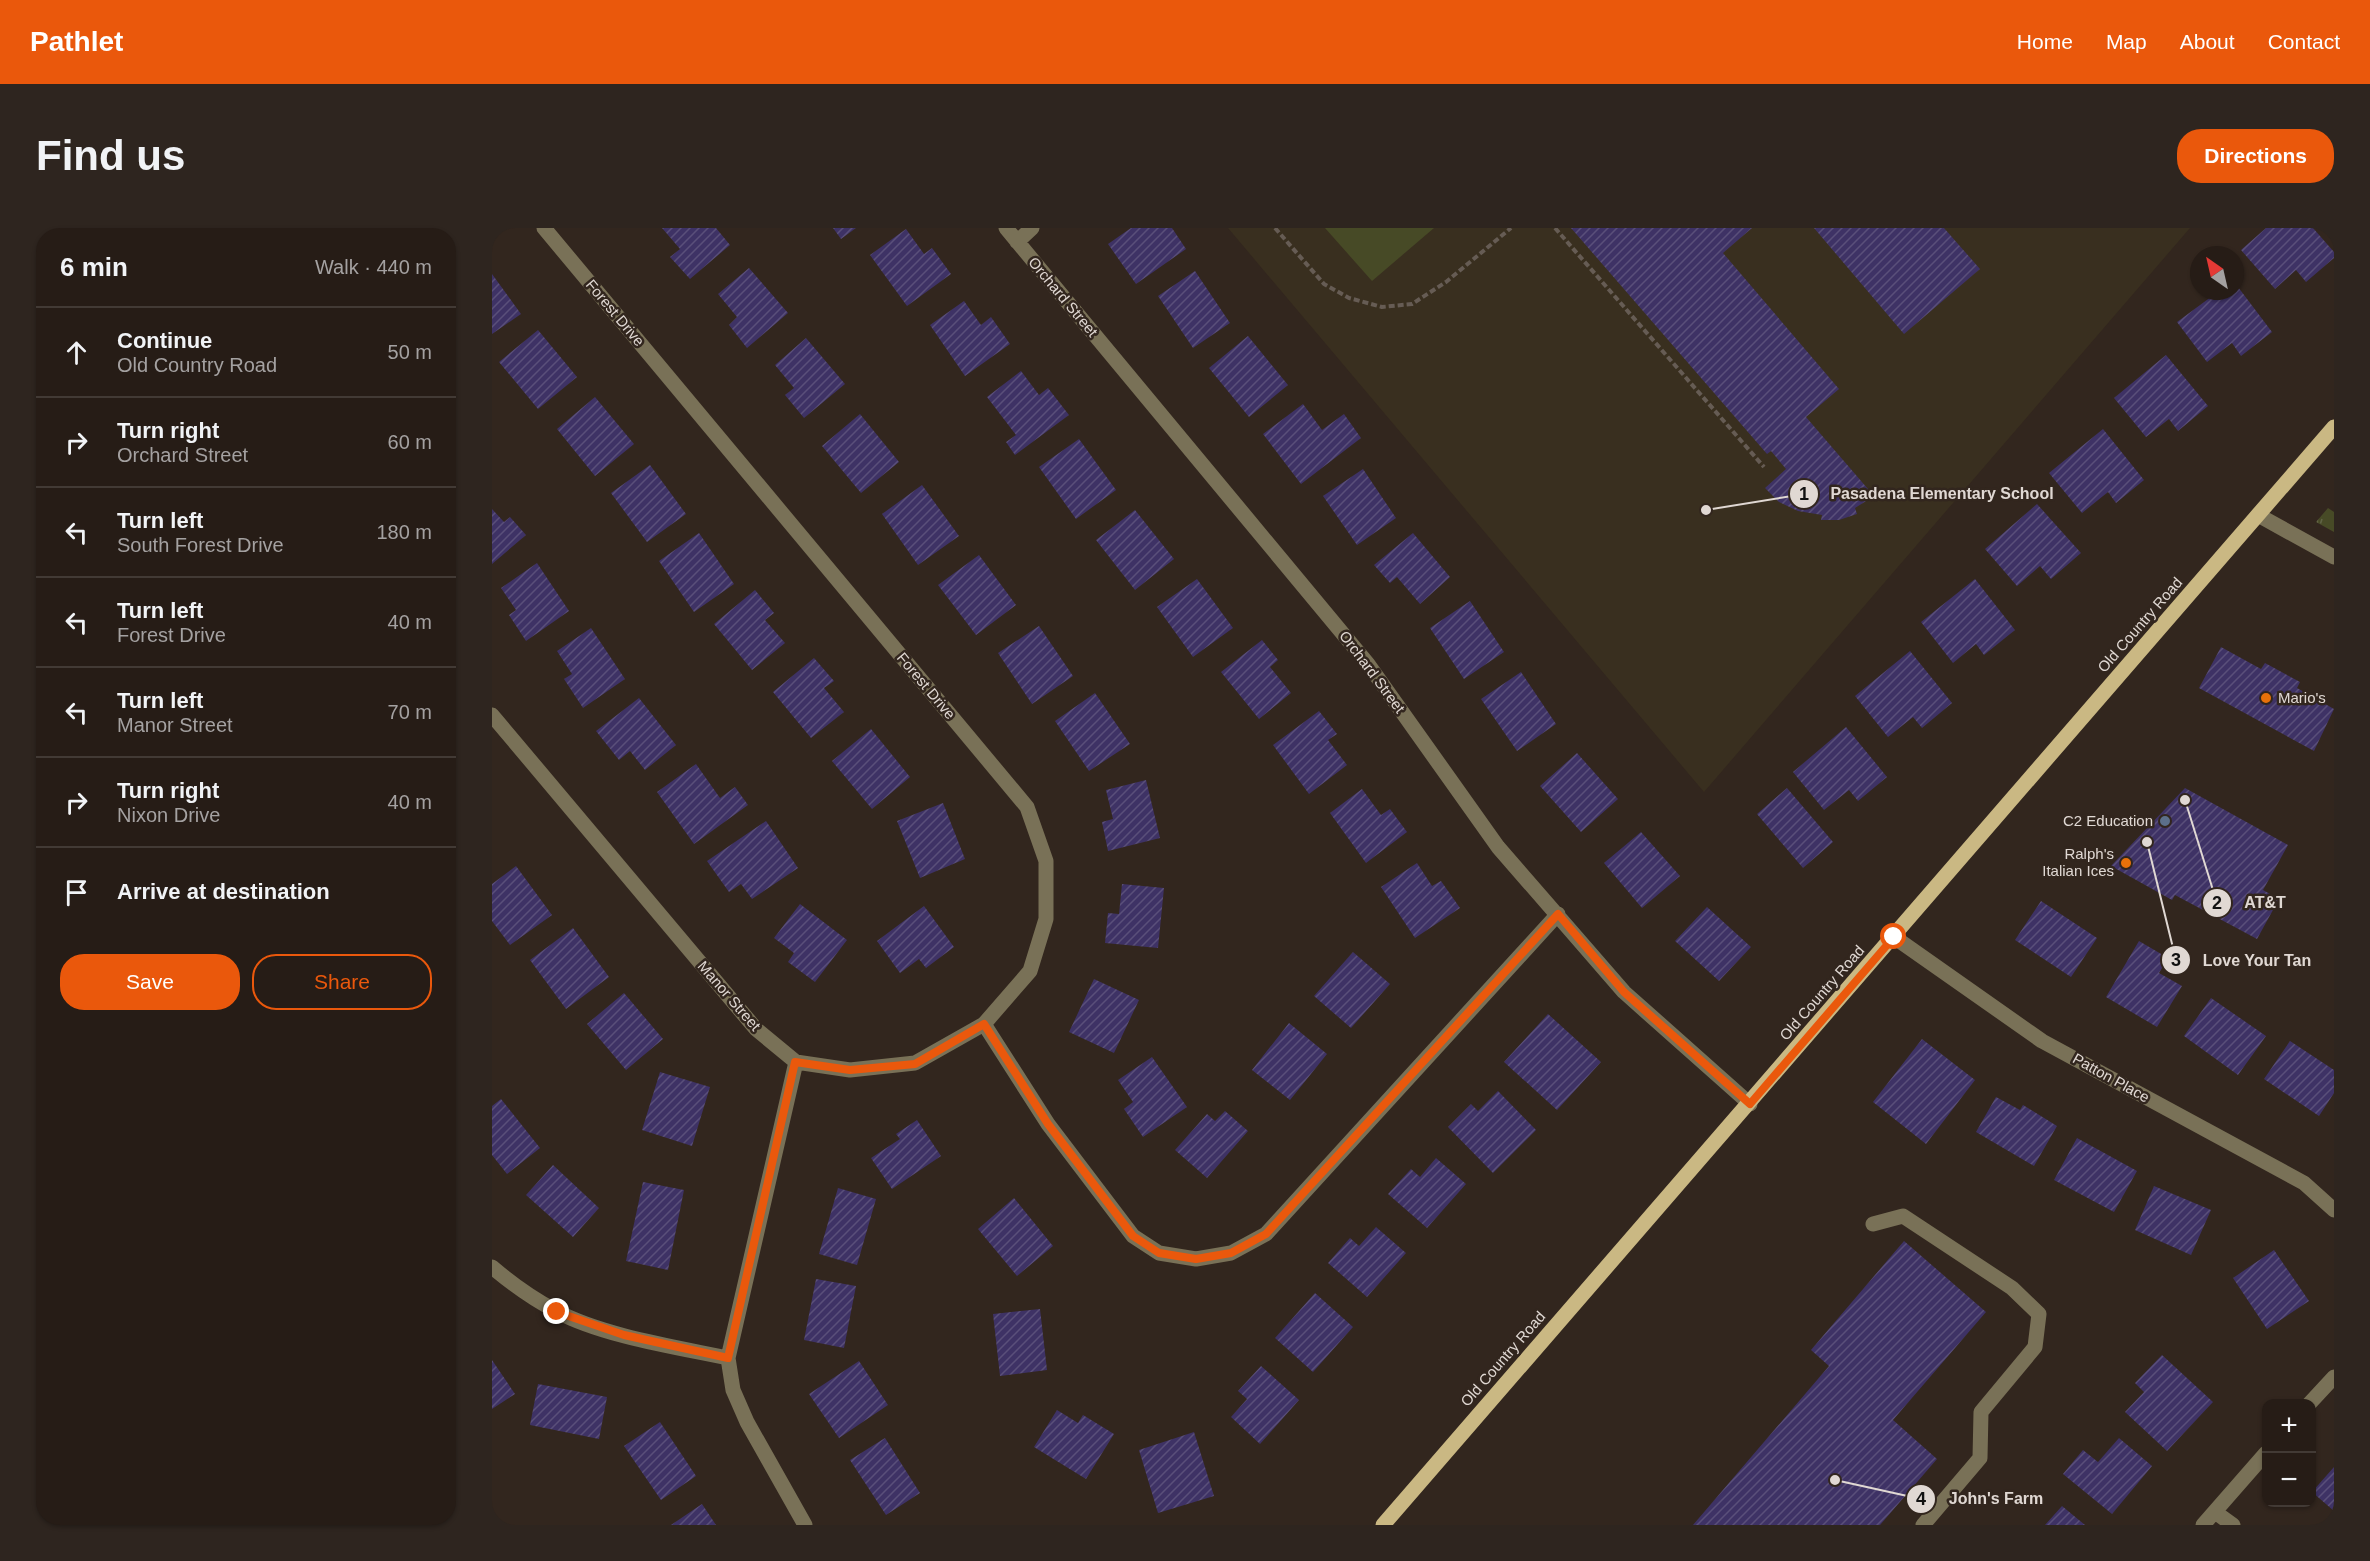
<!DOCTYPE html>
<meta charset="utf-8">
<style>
body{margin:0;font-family:Arial,sans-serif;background:#2e251f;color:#f1f3f6}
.controls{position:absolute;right:18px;bottom:18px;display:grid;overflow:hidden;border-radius:12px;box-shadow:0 2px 4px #0004}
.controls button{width:54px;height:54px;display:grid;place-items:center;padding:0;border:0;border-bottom:2px solid #423a35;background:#261c16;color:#f1f3f6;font:30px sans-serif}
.compass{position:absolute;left:1698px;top:18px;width:54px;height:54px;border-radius:50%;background:#261c16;box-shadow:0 2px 4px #0004;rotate:326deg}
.stop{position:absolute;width:18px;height:18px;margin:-14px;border:4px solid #ea580c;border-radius:50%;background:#fff}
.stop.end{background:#ea580c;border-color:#fff;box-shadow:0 2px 6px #0008}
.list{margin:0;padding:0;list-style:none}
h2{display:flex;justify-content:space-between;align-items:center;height:78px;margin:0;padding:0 24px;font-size:26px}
h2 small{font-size:20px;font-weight:400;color:#a4a1a1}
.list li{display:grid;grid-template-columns:39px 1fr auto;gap:18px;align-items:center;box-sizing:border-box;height:90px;padding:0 24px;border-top:2px solid #423a35}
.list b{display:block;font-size:22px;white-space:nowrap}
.list p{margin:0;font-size:20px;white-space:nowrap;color:#a4a1a1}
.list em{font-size:20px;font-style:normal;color:#a4a1a1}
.actions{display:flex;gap:12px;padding:18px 24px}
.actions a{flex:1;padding:14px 0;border:2px solid #ea580c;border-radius:24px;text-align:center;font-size:21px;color:#ea580c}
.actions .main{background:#ea580c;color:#fff}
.icon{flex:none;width:33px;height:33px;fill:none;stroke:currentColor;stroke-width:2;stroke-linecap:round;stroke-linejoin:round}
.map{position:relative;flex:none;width:1842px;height:1297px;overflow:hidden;border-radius:24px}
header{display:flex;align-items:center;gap:36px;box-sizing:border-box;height:84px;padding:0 30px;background:#ea580c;color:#fff}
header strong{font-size:28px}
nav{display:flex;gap:33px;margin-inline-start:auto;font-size:21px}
.intro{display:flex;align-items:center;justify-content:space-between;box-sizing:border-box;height:144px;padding:0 36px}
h1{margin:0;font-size:42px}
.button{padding:15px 27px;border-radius:24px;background:#ea580c;color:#fff;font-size:21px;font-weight:700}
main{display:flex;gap:36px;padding:0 36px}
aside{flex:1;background:#261c16;border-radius:24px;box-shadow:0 2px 4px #0004}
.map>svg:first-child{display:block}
</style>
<header>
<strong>Pathlet</strong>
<nav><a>Home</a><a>Map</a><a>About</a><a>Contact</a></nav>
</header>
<div class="intro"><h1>Find us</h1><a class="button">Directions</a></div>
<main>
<aside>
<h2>6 min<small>Walk · 440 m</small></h2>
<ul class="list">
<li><svg class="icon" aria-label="ahead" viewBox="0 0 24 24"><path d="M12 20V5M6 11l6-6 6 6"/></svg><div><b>Continue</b><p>Old Country Road</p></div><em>50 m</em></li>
<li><svg class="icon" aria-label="right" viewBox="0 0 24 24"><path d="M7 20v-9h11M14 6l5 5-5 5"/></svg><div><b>Turn right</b><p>Orchard Street</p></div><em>60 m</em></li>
<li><svg class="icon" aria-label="left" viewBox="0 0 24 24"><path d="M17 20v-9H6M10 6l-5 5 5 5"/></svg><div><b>Turn left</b><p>South Forest Drive</p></div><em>180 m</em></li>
<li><svg class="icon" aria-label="left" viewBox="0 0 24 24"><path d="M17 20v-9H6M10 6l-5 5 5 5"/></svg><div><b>Turn left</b><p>Forest Drive</p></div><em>40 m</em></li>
<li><svg class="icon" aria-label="left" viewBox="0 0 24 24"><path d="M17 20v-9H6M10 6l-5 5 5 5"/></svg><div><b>Turn left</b><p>Manor Street</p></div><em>70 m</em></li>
<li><svg class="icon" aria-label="right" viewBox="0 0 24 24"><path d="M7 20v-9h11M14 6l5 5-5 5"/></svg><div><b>Turn right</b><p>Nixon Drive</p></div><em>40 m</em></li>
<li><svg class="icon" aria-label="arrive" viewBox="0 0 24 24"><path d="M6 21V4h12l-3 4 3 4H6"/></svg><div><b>Arrive at destination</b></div></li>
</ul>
<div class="actions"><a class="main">Save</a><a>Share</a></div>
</aside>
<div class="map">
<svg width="1842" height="1297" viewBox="0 0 1842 1297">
<defs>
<pattern id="grass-tufts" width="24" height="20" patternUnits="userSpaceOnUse" patternTransform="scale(1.5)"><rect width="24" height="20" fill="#474a26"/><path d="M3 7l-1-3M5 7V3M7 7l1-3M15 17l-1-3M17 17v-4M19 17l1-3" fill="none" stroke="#616345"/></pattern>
<pattern id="building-hatch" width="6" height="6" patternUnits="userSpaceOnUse" patternTransform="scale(1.5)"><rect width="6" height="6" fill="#3e3265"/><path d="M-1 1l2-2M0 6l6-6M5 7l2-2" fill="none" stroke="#5a4f7a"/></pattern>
</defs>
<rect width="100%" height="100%" fill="#32261e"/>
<path fill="#392f1f" d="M736 0H1698L1212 564Z"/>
<path fill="url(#grass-tufts)" d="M1836 280 1842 284V304L1824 294Z"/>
<path fill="#474a26" d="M833 0H942L880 53Z"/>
<path fill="url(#building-hatch)" d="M170 0H224L238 17 198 51 178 29 188 21Z
M341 0H364L349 11Z
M639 0H680L694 21 644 56 616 16Z
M1079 0H1260L1231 25 1347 161 1314 189 1382 268 1363 280 1365 286 1347 292H1329L1330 287 1306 283 1287 274 1273 260 1294 241 1279 223 1275 226Z
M1322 0H1452L1488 41 1412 106Z
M1774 0H1821L1842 24V30L1814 54 1804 42 1783 61 1749 22Z
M414 1 432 26 440 20 459 46 415 78 378 27Z
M257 40 296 85 255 120 237 97 245 89 226 66Z
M703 43 738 95 701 120 666 68Z
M0 46 29 86 0 106Z
M1743 55 1780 104 1749 128 1740 115 1715 134 1685 94 1727 63H1743Z
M472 73 489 97 499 89 518 116 473 148 438 97Z
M46 102 85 149 46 181 7 134Z
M756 108 796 157 757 189 717 140Z
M314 110 353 156 312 190 293 167 302 160 283 137Z
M1674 127 1716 178 1686 203 1677 191 1654 209 1622 170Z
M529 143 547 167 556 160 577 187 523 227 514 214 524 207 495 169Z
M103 169 142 216 103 248 65 201Z
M811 176 830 202 852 186 869 210 809 256 771 206Z
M368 186 407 234 369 265 330 218Z
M1611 201 1652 252 1624 275 1616 264 1590 285 1557 245Z
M587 211 624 262 584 291 547 239Z
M158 237 194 286 155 314 119 265Z
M871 241 904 290 865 317 831 268Z
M430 257 467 308 426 337 390 286Z
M1545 276 1589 325 1559 351 1548 338 1525 358 1493 321Z
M0 281 12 294 18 289 34 307 0 336Z
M643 282 682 331 643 362 604 312Z
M207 305 242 356 202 384 167 333Z
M921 305 958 349 928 376 905 349 898 355 882 337Z
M487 327 524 377 484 407 446 357Z
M45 335 77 383 34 413 17 387 24 382 9 360Z
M705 351 741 400 701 429 665 379Z
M1483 351 1523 402 1492 427 1484 416 1461 435 1429 394Z
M263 362 282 385 273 392 293 415 260 442 222 396Z
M978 373 1012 424 972 451 938 400Z
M547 398 581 448 540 476 506 425Z
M99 400 133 451 91 480 72 451 80 446 65 423Z
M770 412 786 432 778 439 799 465 767 491 729 444Z
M1729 419 1769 441 1773 435 1808 454 1805 460 1842 481 1822 523 1707 460Z
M1418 423 1460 475 1430 500 1421 489 1396 509 1363 468Z
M322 430 342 453 332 460 352 484 319 510 281 464Z
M1029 444 1064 496 1025 523 989 471Z
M603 465 638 516 597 543 563 493Z
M147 470 184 517 153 542 138 523 127 532 104 503Z
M827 483 845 506 836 512 855 537 817 566 781 517Z
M1354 499 1395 549 1366 573 1357 562 1332 582 1301 544Z
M379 501 418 549 380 581 340 533Z
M1085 525 1126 571 1089 604 1048 558Z
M204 536 228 570 243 559 256 577 202 616 165 564Z
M654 552 668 610 616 623 610 594 621 591 614 562Z
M1295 560 1341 614 1311 640 1265 586Z
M1693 560 1796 617 1771 662 1787 671 1765 711 1683 667 1680 672 1619 638Z
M870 561 889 587 898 581 915 604 874 635 838 585Z
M451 575 473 631 428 650 405 593Z
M274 593 306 640 260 671 249 656 237 664 215 633Z
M1149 604 1188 648 1150 680 1112 635Z
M925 635 940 658 949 653 968 680 923 710 889 659Z
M24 638 60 687 18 717 0 693V656Z
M630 656 672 660 666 720 613 715 616 685 627 686Z
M1549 673 1605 710 1579 749 1523 712Z
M308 676 355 712 323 754 296 734 302 725 282 710Z
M432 678 462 719 434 740 427 731 408 745 385 713Z
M1215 679 1259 719 1227 753 1183 713Z
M81 700 117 749 74 781 38 732Z
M1647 713 1676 730 1667 745 1690 758 1665 799 1614 769Z
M861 724 898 756 859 800 822 768Z
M602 751 647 772 622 825 577 804Z
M132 765 171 811 134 842 95 796Z
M1719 770 1774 808 1746 847 1692 808Z
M1056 786 1109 834 1065 882 1012 834Z
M797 795 835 826 798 872 760 842Z
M1430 811 1483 852 1434 916 1381 874Z
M1798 813 1842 842V865L1827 888 1772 851Z
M660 829 695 879 651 909 632 881 641 874 626 852Z
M168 844 218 859 200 918 150 902Z
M1006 863 1044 902 1001 945 956 899 979 876 986 883Z
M1504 869 1528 882 1531 877 1565 898 1542 938 1484 904Z
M9 871 48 920 15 946 0 927V878Z
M733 883 756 903 715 950 683 922 715 886 723 893Z
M425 892 449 928 400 961 379 930 408 911 404 906Z
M1585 910 1645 943 1622 984 1562 952Z
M944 930 974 956 935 1000 896 966 919 941 928 949Z
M61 937 107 980 81 1009 34 967Z
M151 954 192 962 176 1042 134 1033Z
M1662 958 1719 982 1699 1027 1643 1002Z
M346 960 384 971 365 1037 327 1026Z
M522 970 561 1018 525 1048 486 1001Z
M884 999 914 1025 875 1069 836 1035 858 1010 867 1018Z
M1412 1013 1494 1084 1401 1192 1445 1231 1388 1297H1201L1337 1138 1319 1122Z
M1782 1022 1817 1073 1775 1101 1741 1050Z
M324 1051 364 1058 352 1120 312 1112Z
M823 1065 861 1099 821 1144 783 1110Z
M548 1081 555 1142 508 1148 501 1086Z
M1670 1127 1721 1174 1675 1223 1633 1184 1652 1164 1643 1155Z
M0 1132 23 1166 0 1181Z
M367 1133 396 1177 347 1210 317 1166Z
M769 1138 807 1172 768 1216 739 1189 755 1171 746 1163Z
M46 1156 115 1169 107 1211 38 1197Z
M565 1182 586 1195 591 1187 622 1206 594 1251 542 1219Z
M168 1194 204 1248 169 1272 132 1218Z
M702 1204 722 1268 666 1285 647 1222Z
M393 1210 428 1265 394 1287 358 1232Z
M1627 1210 1660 1238 1620 1286 1571 1246 1591 1222 1606 1234Z
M1842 1239V1283L1820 1264Z
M210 1276 224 1297H179Z
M1570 1278 1593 1297H1553Z"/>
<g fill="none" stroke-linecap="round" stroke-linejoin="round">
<path stroke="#665c54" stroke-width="4" stroke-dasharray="6 3" stroke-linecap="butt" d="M783 0 832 56 857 70 890 79 920 76 954 54 1019 0
M1063 0 1272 239"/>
<path stroke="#797157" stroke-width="15" d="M52 0 535 579 554 633V691L538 743 492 796 423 835 358 842 304 834
M514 0 876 436 1006 619 1132 764 1258 876
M525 14 540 0
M1766 287 1842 329
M0 487 264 801 304 834 236 1130 241 1162 255 1194 313 1297
M1402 709 1550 813 1812 955 1842 982
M492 796 556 896 641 1008 667 1025 704 1031 739 1025 774 1006 1066 686
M1381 996 1411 988 1520 1060 1547 1086 1543 1119 1489 1184 1488 1230 1431 1297
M0 1039C20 1056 41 1071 64 1083 111 1108 183 1119 236 1130
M1817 1176 1842 1149
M1723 1284 1741 1297
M1711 1297 1774 1225"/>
<path stroke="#cab883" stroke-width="15" d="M891 1297 1842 199"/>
</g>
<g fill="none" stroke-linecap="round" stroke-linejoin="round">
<path stroke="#ea580c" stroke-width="8" d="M65 1084 132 1107 236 1130 303 834 358 842 423 836 492 796 556 896 641 1008 667 1025 704 1031 739 1025 774 1006 1066 686 1132 764 1258 876 1402 709"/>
</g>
<g fill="#e8710a" stroke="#32261e" stroke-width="2">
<circle cx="1774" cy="470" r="6"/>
<circle cx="1634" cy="635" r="6"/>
</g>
<circle fill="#5c6f8a" stroke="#32261e" stroke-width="2" cx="1673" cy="593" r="6"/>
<g text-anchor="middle" stroke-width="5" stroke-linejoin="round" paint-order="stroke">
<g font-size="15" fill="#e0d8d3" stroke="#32261e">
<text transform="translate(571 69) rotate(50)" y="5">Orchard Street</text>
<text transform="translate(123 85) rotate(50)" y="5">Forest Drive</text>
<text transform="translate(1648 397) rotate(-49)" y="5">Old Country Road</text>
<text transform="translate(880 444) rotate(53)" y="5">Orchard Street</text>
<text transform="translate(434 458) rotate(50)" y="5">Forest Drive</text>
<text transform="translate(1330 765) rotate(-49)" y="5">Old Country Road</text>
<text transform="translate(237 768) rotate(49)" y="5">Manor Street</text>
<text transform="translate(1619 850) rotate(29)" y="5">Patton Place</text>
<text transform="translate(1011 1131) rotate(-49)" y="5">Old Country Road</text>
</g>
<g font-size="15" fill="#e0d8d3" stroke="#32261e" text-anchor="end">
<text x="1786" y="475" text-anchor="start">Mario's</text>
<text x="1661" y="598">C2 Education</text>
<text x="1622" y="631">Ralph's<tspan x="1622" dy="17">Italian Ices</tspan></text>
</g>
</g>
<path fill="none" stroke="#e0d8d3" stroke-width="2" d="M1214 282L1312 266M1693 572L1725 675M1655 614L1684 732M1343 1252L1429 1271"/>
<g fill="#e0d8d3" stroke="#32261e" stroke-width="2">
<circle cx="1214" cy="282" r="6"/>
<circle cx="1693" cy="572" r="6"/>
<circle cx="1655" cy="614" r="6"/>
<circle cx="1343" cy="1252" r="6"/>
<circle cx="1312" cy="266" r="15"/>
<circle cx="1725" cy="675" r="15"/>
<circle cx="1684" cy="732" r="15"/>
<circle cx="1429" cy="1271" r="15"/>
</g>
<g font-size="18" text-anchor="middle" font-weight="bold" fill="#111">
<text x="1312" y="272">1</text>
<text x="1725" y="681">2</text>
<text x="1684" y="738">3</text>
<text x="1429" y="1277">4</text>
</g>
<g font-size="16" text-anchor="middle" font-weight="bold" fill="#e0d8d3" stroke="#32261e" stroke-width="5" stroke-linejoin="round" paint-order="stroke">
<text x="1450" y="271">Pasadena Elementary School</text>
<text x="1773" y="680">AT&amp;T</text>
<text x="1765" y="738">Love Your Tan</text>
<text x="1504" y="1276">John's Farm</text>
</g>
</svg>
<div class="controls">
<button>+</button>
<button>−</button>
</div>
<svg class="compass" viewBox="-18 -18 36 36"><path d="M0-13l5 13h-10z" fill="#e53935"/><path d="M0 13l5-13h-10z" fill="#a4a1a1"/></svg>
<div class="stop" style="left:1402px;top:709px"></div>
<div class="stop end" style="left:65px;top:1084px"></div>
</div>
</main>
